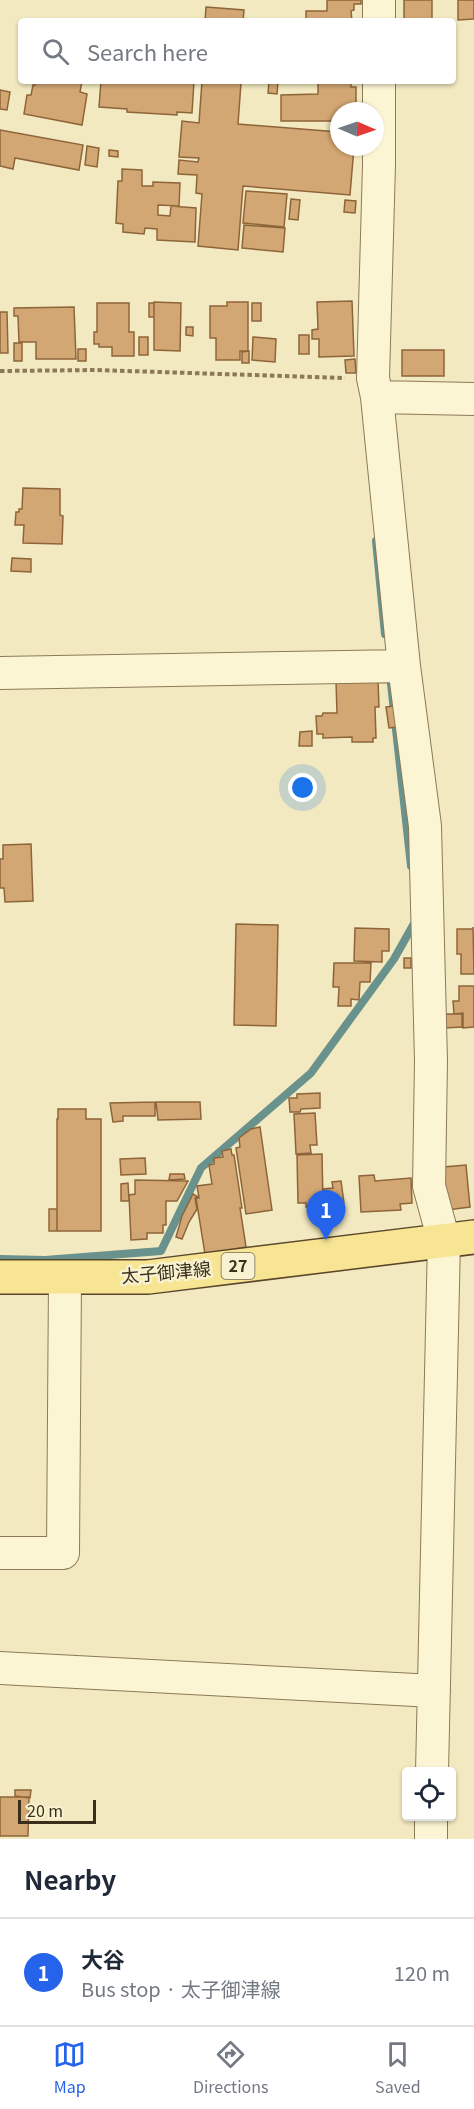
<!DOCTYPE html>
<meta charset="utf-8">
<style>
body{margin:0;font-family:Georgia,"Noto Sans JP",serif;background:#f2f2f3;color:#1f2937}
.controls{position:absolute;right:18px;bottom:18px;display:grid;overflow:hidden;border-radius:6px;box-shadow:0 2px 4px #0004}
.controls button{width:54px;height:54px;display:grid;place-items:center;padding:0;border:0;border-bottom:2px solid #e0e1e3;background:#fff;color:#1f2937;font:30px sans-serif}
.compass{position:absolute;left:330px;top:102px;width:54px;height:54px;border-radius:50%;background:#fff;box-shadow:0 2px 4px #0004;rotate:92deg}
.scale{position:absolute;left:18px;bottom:15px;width:78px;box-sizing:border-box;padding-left:6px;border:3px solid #3b2f1c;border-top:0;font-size:16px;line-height:21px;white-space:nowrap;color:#3b2f1c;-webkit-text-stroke:4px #f8f2d0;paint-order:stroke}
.you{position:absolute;left:303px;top:788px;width:21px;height:21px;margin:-15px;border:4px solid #fff;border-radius:50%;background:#1a73e8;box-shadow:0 0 0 9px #1a73e833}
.badge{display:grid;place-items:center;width:39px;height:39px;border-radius:50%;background:#2563eb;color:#fff;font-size:20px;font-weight:700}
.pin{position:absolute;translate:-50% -50px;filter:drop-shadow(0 2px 3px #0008)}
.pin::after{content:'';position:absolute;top:32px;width:21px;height:18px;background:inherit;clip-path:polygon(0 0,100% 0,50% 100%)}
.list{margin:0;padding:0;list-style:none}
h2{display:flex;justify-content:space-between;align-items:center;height:78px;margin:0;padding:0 24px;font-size:26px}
h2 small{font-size:20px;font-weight:400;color:#747a83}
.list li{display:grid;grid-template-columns:39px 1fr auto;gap:18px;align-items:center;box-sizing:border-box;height:108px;padding:0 24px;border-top:2px solid #e0e1e3}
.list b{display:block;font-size:22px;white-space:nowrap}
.list p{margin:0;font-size:20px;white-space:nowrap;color:#747a83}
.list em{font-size:20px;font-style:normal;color:#747a83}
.icon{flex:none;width:33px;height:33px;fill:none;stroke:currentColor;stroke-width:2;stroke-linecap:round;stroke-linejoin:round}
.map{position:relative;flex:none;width:474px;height:1839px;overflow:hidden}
.search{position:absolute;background:#fff;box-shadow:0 2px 4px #0004;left:18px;right:18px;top:18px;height:66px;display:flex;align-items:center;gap:15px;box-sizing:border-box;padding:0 21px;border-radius:6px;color:#747a83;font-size:22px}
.sheet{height:186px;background:#fff}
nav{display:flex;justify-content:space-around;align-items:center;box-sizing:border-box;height:84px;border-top:2px solid #e0e1e3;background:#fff;font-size:16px;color:#747a83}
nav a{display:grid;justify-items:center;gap:3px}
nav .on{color:#2563eb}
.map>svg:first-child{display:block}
</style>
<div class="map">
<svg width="474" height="1839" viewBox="0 0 474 1839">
<rect width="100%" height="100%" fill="#f2e9c0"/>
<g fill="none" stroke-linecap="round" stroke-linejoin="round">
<path stroke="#69928d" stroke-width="8" d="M376 541 385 634
M391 684 411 866
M0 1259 45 1260 161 1251 201 1168 311 1073 394 959 416 920"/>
</g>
<path fill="#d3a773" stroke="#8e653a" stroke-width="1.5" d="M327 0H361V4H354V10L351 11 352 21H306V11H327Z
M404 0H432V21H404Z
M458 0H474V19L458 20Z
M206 7 244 10 243 21H205Z
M36 81H82L80 92 87 94 82 125 24 114 27 95H31L33 85H35Z
M101 81H194L192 113 177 112V115L127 112V109L99 107Z
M202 81 241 83 238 124 339 132V147H354L350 195 243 186 238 250 198 246 202 194 196 193 197 175 178 174 179 160 198 162 199 158 179 157 182 121 199 123Z
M269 81H278L277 94 268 93Z
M318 81H351V87H356V111H339V121H281V95L318 94Z
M0 90 10 92 7 110 0 109Z
M0 130 83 145 79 170 15 158 13 169 0 166Z
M87 146 99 148 97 167 85 165Z
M109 150 118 151V157L109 156Z
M122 169 142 170V186H153V182L180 183 179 206 158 205V215L170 216 171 206 196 208 195 242 157 240V229L145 228 144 234 123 232V224L116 223 118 181H122Z
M246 191 287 194 284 227 243 223Z
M291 199 300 200 298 220 289 219Z
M345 200 356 201 355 213 344 212Z
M244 225 285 228 283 252 242 248Z
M352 301 354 356 319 357V339H312V330L318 329 317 302Z
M154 302 181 303 180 351 154 350Z
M227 302H248V351H240V360H216V338H210V306H227Z
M97 303H129V332H134V356H112V347H99V344H94V332H97Z
M149 303H154V317H149Z
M252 303H261V321H252Z
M74 307 76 359H36V342H19L18 316H14V308Z
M0 312H7L8 353H0Z
M186 327H193V336L186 335Z
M299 335H309V354H299Z
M139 337H148V355H139Z
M253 337 276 339 275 362 252 360Z
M14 343H22V361H14Z
M78 349H86V361H78Z
M402 350H444V376H402Z
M249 351V363H242V352Z
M355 359 356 373H346L345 360Z
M23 488 60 489V515L63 516 62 544 23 543 24 525H15L16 512H19V509H22Z
M12 558 31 559V572L11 571Z
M378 680 379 707H375L376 738H373V742H352V737L323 738V734H317L316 716H322L323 713H337L336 681Z
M395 706 397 727 389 728 386 707Z
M312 731V746H299L300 732Z
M31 844 33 901 5 902 4 888H0V859H3V845Z
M236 924 278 925 276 1026 234 1025Z
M473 927 474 974H461V954H457V929H473Z
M355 928 389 929V951H382V962L354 961Z
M404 958H411V968H404Z
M334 963H371L370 982H360L359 1000 351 999V1006H338L339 987H333Z
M459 986H474V1027L463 1028V1013L454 1014 453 1001H459Z
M444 1014H462V1027L444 1028Z
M320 1093V1108L301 1109 300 1112H290L289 1098H297V1094Z
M155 1102V1116H123V1121L113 1122 110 1103Z
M156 1102H200L201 1119 158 1120Z
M58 1109H86V1119H101V1231H57V1119H58Z
M315 1113 317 1145H310L311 1153 296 1154 294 1114Z
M260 1127 272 1210 246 1214 236 1148 240 1147 239 1138 251 1129Z
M231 1149 232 1155H234L242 1208H240L246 1247 205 1254 196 1198H199L197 1186 212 1184 209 1165 214 1164V1158L223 1157 222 1151Z
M322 1154 323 1203H316V1207H306V1203H298L297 1155Z
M145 1158 146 1174 121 1175 120 1159Z
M466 1165 470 1207 447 1210 443 1167Z
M170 1174H184L185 1179 169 1180Z
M374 1175 375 1181 411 1178 412 1203 400 1204 401 1210 361 1212 359 1176Z
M135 1180 188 1181 177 1201H166V1225H163V1233H147V1239L131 1240 129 1195 135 1194Z
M341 1181 344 1203 326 1205 324 1189 333 1188 332 1182Z
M128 1183 129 1201H121V1184Z
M193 1194 198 1197 195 1198 197 1209 189 1222 182 1239 176 1237 182 1216Z
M49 1209H57V1231H49Z
M15 1790H31L30 1798 15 1796Z
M0 1797H29L28 1836H0Z"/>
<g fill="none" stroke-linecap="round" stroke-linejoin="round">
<g stroke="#8c7a56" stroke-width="34">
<path id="minor" d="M379 21V0
M379 81V165L373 378 377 397 404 666 425 826 431 1061 429 1186 444 1241 432 1772
M377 397 474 399
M0 673 404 666
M0 1553H63L65 1278
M0 1668 434 1691
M431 1839V1816"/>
</g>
<g stroke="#5a472b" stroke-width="36">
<path id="primary" d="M0 1277H148L474 1237"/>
</g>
<path stroke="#8c7a56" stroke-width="4" stroke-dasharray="4.5 3" stroke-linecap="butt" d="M0 371 97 370 345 378"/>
<use href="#minor" stroke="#fcf5d4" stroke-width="32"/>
<use href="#primary" stroke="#f8e594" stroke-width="33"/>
</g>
<g text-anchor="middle" stroke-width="5" stroke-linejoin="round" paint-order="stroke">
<rect fill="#f8f2d0" stroke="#746a52" stroke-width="1.5" x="221.5" y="1253" width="33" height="26" rx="4.5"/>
<g font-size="16" font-weight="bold" fill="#3b2f1c">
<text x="238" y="1272">27</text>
</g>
<g font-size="18" fill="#3b2f1c" stroke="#f8f2d0">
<text transform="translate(166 1273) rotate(-5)" y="6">太子御津線</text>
</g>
</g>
</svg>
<div class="controls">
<button><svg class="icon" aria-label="locate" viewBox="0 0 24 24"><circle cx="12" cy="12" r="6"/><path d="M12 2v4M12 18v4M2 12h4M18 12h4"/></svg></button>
</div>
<svg class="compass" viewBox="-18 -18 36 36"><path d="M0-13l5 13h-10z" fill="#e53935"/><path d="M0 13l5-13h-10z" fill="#747a83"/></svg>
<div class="scale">20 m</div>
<div class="you"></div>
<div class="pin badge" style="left:326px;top:1240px">1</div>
<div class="search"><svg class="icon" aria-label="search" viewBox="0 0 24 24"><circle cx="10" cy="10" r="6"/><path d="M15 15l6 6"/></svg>Search here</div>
</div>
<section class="sheet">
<h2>Nearby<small></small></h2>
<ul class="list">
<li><span class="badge">1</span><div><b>大谷</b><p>Bus stop · 太子御津線</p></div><em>120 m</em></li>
</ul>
</section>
<nav>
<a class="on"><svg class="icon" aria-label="map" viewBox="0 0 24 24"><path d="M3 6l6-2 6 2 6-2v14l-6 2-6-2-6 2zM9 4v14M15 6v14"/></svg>Map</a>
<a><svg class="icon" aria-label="directions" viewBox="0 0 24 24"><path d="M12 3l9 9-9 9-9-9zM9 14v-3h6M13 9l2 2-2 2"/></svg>Directions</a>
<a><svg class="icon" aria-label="saved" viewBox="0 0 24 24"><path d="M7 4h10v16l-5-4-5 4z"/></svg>Saved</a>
</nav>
